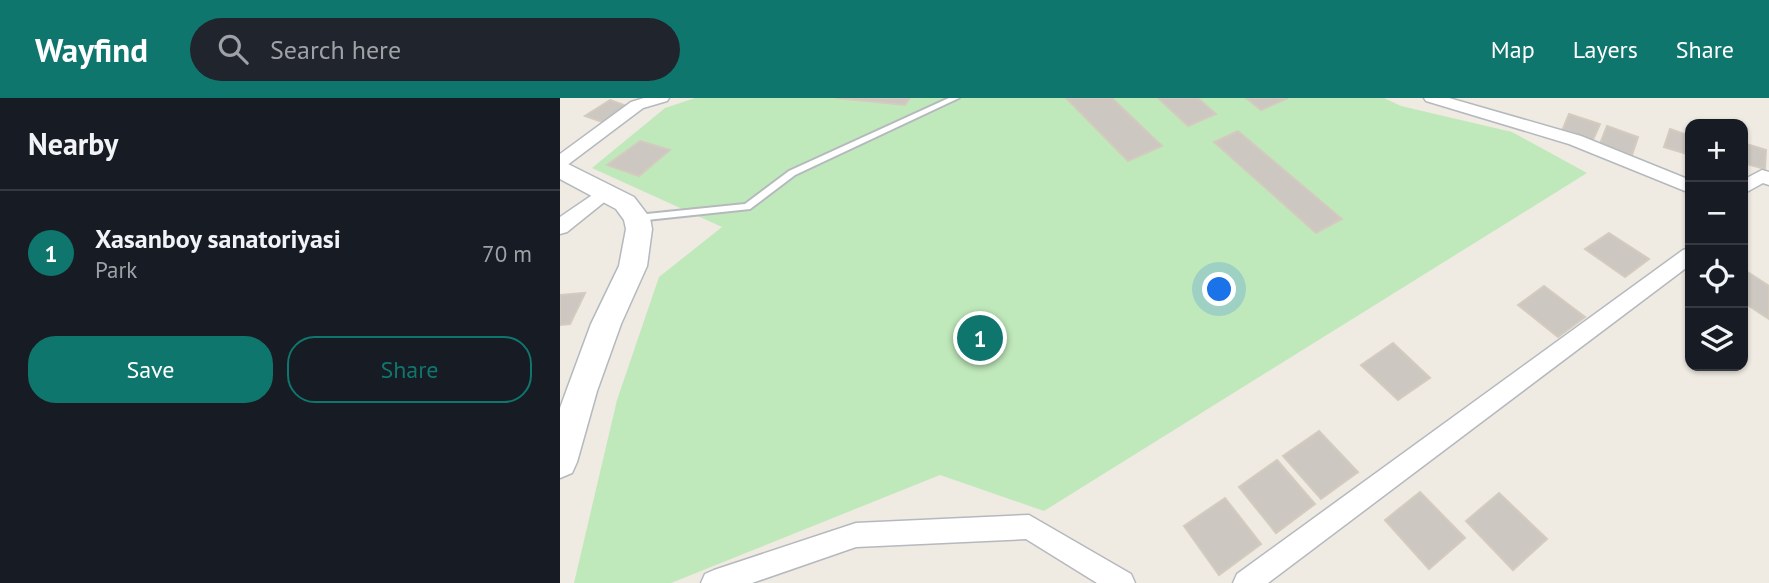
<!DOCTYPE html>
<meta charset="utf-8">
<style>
body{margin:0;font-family:"PT Sans",sans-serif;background:#20242c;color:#f1f3f6}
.controls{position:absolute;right:21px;top:21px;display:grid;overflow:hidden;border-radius:14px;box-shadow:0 2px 5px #0004}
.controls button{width:63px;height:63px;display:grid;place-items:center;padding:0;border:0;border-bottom:2px solid #363941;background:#171b24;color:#f1f3f6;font:35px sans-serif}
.you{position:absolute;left:660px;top:192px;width:24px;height:24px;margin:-18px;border:5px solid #fff;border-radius:50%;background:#1a73e8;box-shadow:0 0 0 10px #1a73e833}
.badge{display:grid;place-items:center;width:46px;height:46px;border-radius:50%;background:#0f766e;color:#fff;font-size:23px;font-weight:700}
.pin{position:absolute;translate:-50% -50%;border:4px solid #fff;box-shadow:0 2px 7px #0006}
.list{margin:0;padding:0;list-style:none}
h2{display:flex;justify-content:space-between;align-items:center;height:91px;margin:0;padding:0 28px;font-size:30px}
h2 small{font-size:23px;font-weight:400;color:#9ea1a6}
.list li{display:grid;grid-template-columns:46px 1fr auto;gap:21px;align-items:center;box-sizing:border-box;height:126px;padding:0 28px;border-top:2px solid #363941}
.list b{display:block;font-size:26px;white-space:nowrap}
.list p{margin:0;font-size:23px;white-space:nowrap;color:#9ea1a6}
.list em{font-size:23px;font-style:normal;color:#9ea1a6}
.actions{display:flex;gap:14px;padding:21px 28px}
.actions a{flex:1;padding:16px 0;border:2px solid #0f766e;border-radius:28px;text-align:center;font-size:24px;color:#0f766e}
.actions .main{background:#0f766e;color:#fff}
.icon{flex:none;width:38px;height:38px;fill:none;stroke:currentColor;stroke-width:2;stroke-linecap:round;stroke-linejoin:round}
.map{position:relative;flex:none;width:1209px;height:485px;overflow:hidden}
header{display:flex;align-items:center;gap:42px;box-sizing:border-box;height:98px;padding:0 35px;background:#0f766e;color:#fff}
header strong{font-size:33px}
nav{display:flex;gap:38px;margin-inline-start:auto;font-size:24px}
.search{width:490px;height:63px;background:#20242c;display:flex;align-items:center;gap:18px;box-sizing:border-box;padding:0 24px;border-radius:38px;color:#9ea1a6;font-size:26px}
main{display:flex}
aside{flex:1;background:#171b24}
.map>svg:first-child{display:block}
</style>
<header>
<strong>Wayfind</strong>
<div class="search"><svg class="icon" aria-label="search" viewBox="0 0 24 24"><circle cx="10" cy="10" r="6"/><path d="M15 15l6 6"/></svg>Search here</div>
<nav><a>Map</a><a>Layers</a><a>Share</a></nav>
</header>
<main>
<aside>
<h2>Nearby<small></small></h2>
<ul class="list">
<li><span class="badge">1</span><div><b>Xasanboy sanatoriyasi</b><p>Park</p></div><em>70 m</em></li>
</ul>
<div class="actions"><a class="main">Save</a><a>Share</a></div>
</aside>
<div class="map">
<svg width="1209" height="485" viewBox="0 0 1209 485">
<rect width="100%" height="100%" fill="#efeae2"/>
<path fill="#c0e9bb" d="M135 0H824L841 8 952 34 1027 75 484 413 380 377 111 485H14L57 302 99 179 162 129 32 70 105 10Z"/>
<path fill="#ccc7c1" stroke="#d4cbbf" stroke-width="2" d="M276 0H350L345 7Z
M506 0H552L602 48 568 63Z
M598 0H638L656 16 628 28Z
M686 0H728L701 12Z
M50 2 69 9 45 25 25 18Z
M1009 16 1040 26 1032 44 1002 33Z
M1047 28 1078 39 1072 57 1040 46Z
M1110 31 1130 38V57L1104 49Z
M678 33 782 121 756 135 654 44Z
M80 43 110 52 79 78 47 67Z
M1183 45 1206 52 1205 71 1183 65Z
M1049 135 1089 161 1065 179 1025 151Z
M1186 173 1209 188V221L1183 204V176Z
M984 188 1025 219 998 239 958 207Z
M25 195 10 226 0 227V197Z
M833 245 870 280 838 302 801 267Z
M759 333 798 374 761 401 723 358Z
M717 362 755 406 716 435 679 389Z
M860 394 905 440 869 471 825 422Z
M939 395 987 441 953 472 906 423Z
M665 400 701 446 659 477 624 428Z"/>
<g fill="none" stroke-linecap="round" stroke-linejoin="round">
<g stroke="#b5b9be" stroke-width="4">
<path id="lane" d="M389 0H399L235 77 190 111 77 123 72 120 77 117 185 106 229 73Z"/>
</g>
<g stroke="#b5b9be" stroke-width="3">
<path id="street" d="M84 0H109L107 3 83 10 6 68 0 70V56L71 4Z
M864 0H889L1021 38 1130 82V95L1009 46 866 3Z
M1202 72 1209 74V87L1203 85 1183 96V82Z
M47 87 53 89 56 93 53 97 7 134 0 136V119Z
M1130 150V167L708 485H673L677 476 1123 152Z
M469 417 571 476 575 485H537L466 441 296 449 192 485H141L145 476 154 472 296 425Z"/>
</g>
<g stroke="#b3b9be" stroke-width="3">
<path id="secondary" d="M0 62 74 99 90 120 92 131 87 168 61 226 37 293 17 364 12 375 0 380V310L31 226 59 168 66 131 64 122 56 111 0 81Z"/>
</g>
<use href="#lane" fill="#fff" fill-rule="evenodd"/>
<use href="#street" fill="#fff" fill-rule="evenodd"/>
<use href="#secondary" fill="#fff" fill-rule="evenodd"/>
</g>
</svg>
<div class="controls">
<button>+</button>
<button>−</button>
<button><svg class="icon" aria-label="locate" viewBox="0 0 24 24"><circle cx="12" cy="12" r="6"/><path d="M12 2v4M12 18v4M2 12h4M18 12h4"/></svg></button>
<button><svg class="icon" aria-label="layers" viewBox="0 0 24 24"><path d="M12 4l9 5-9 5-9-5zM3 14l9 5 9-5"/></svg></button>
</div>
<div class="you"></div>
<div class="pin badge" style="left:420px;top:240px">1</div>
</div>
</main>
